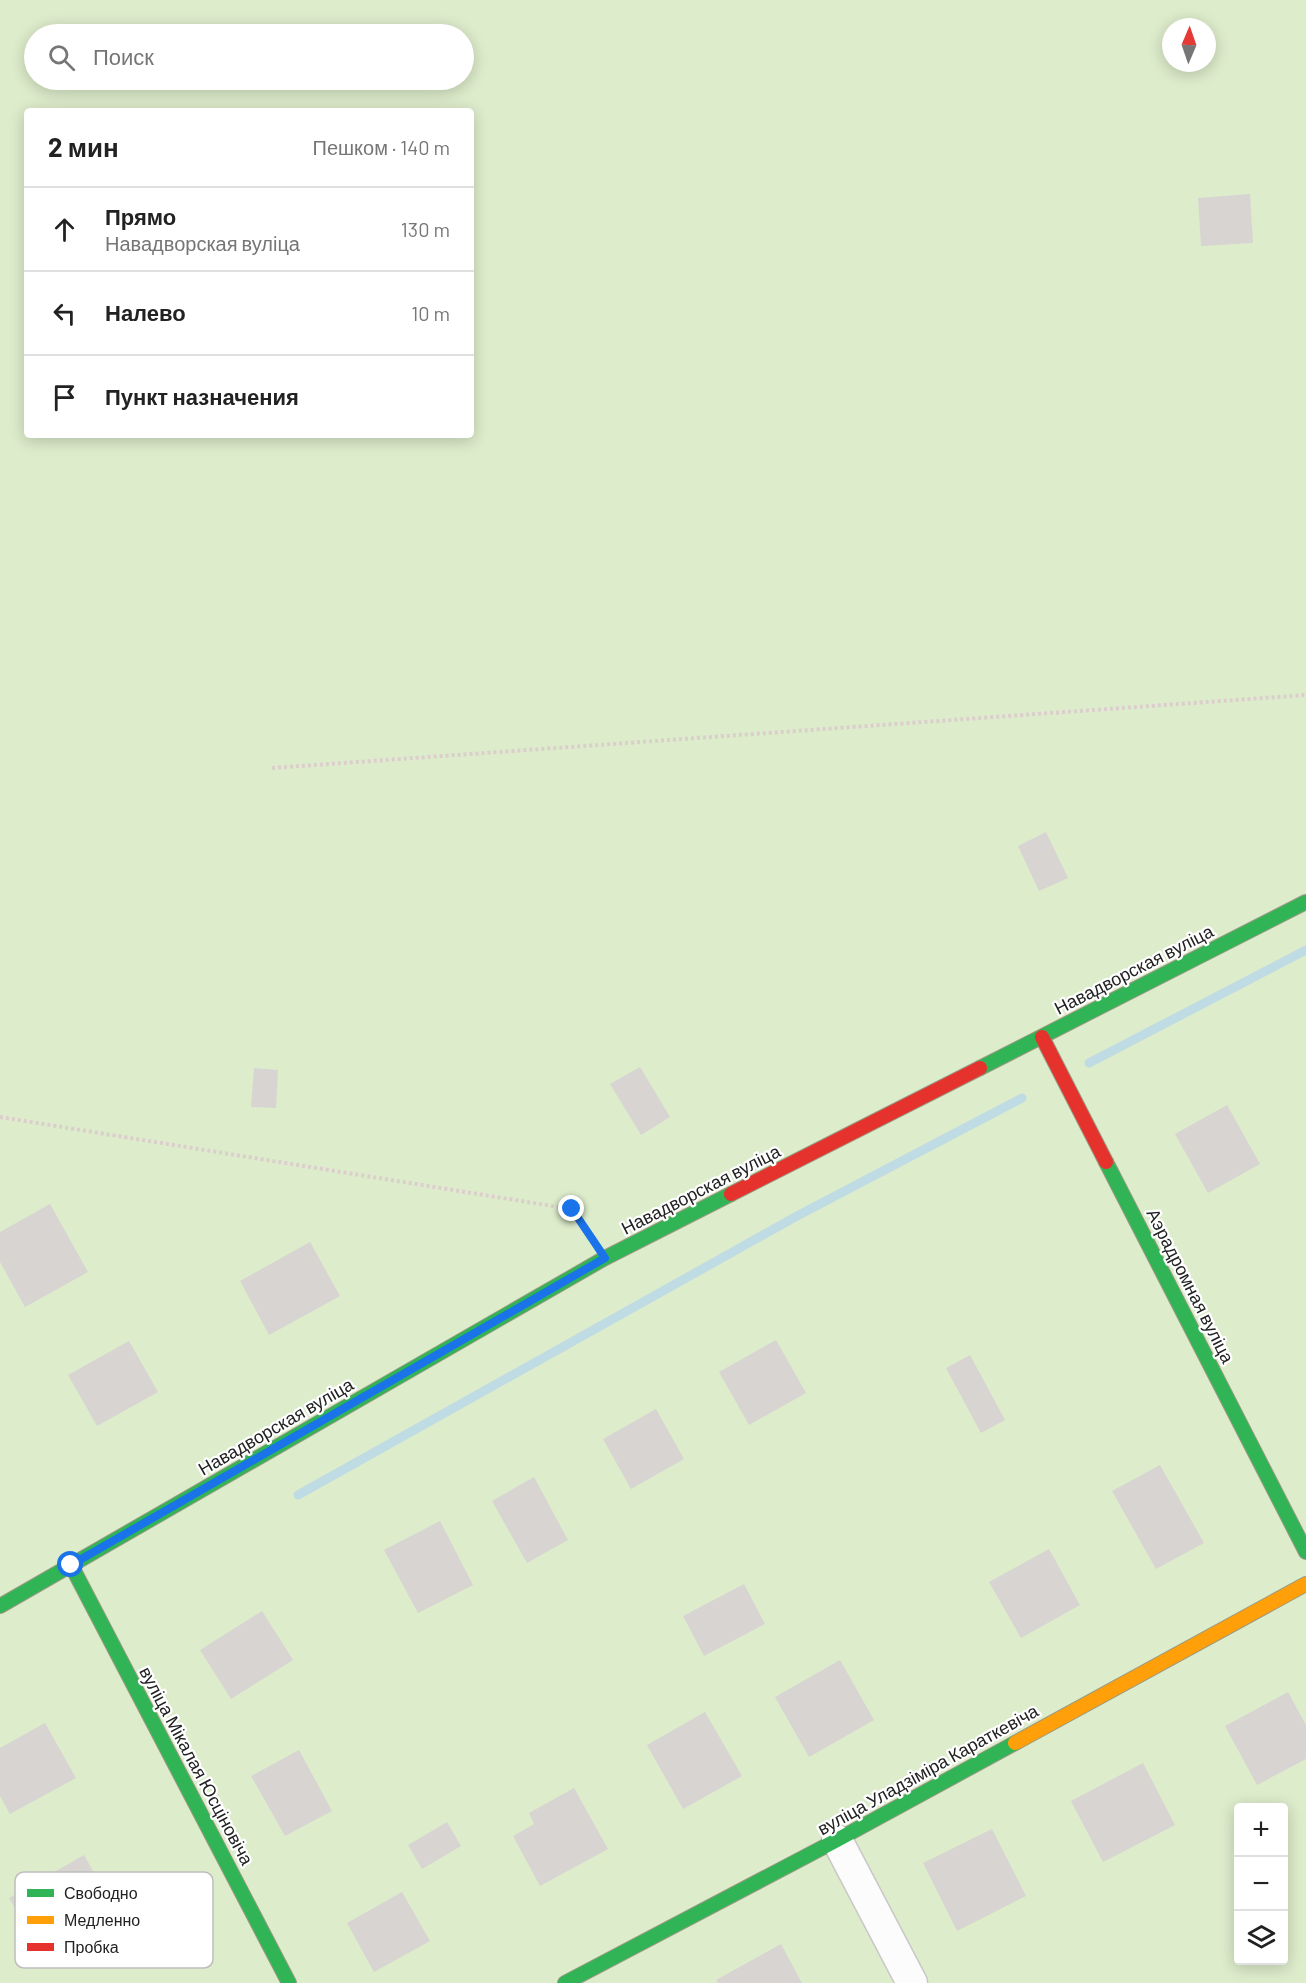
<!DOCTYPE html>
<html lang="ru">
<meta charset="utf-8">
<style>
body{margin:0;font-family:Barlow,sans-serif;background:#f2f2f2;color:#222}
.controls{position:absolute;right:18px;bottom:18px;display:grid;overflow:hidden;border-radius:6px;box-shadow:0 3px 15px #0003}
.controls button{width:54px;height:54px;display:grid;place-items:center;padding:0;border:0;border-bottom:2px solid #e0e0e0;background:#fff;color:#222;font:30px sans-serif}
.compass{position:absolute;left:1162px;top:18px;width:54px;height:54px;border-radius:50%;background:#fff;box-shadow:0 3px 15px #0003;rotate:2deg}
.stop{position:absolute;width:18px;height:18px;margin:-14px;border:4px solid #1a73e8;border-radius:50%;background:#fff}
.stop.end{background:#1a73e8;border-color:#fff;box-shadow:0 2px 6px #0008}
.list{margin:0;padding:0;list-style:none}
h2{display:flex;justify-content:space-between;align-items:center;height:78px;margin:0;padding:0 24px;font-size:26px}
h2 small{font-size:20px;font-weight:400;color:#767676}
.list li{display:grid;grid-template-columns:39px 1fr auto;gap:18px;align-items:center;box-sizing:border-box;height:84px;padding:0 24px;border-top:2px solid #e0e0e0}
.list b{display:block;font-size:22px;white-space:nowrap}
.list p{margin:0;font-size:20px;white-space:nowrap;color:#767676}
.list em{font-size:20px;font-style:normal;color:#767676}
.icon{flex:none;width:33px;height:33px;fill:none;stroke:currentColor;stroke-width:2;stroke-linecap:round;stroke-linejoin:round}
.map{position:relative;flex:none;width:1306px;height:1983px;overflow:hidden}
.search{position:absolute;background:#fff;box-shadow:0 3px 15px #0003;left:24px;top:24px;width:450px;height:66px;display:flex;align-items:center;gap:15px;box-sizing:border-box;padding:0 21px;border-radius:33px;color:#767676;font-size:22px}
.panel{position:absolute;background:#fff;box-shadow:0 3px 15px #0003;left:24px;top:108px;width:450px;height:330px;border-radius:6px}
.map>svg:first-child{display:block}
</style>
<div class="map">
<svg width="1306" height="1983" viewBox="0 0 1306 1983">
<rect width="100%" height="100%" fill="#f0eeeb"/>
<path fill="#ddeccb" fill-rule="evenodd" d="M0 0H1306V1983H0ZM1171 27H1207V63H1171ZM34 34H464V80H34ZM27 111H471V435H27ZM1238 1808H1284V1960H1238Z"/>
<g fill="none" stroke-linecap="round" stroke-linejoin="round">
<path stroke="#bfdbe3" stroke-width="9" d="M1089 1063 1306 950
M298 1495 797 1216 1022 1098"/>
</g>
<path fill="#d7d4d2" d="M1250 194 1253 243 1201 246 1198 198Z
M1046 832 1068 878 1039 891 1018 846Z
M640 1067 670 1117 641 1135 610 1084Z
M254 1068 278 1070 276 1108 251 1107Z
M1227 1105 1260 1164 1208 1193 1175 1134Z
M50 1204 88 1272 25 1307 0 1262V1232Z
M310 1242 340 1296 269 1335 240 1281Z
M776 1340 806 1393 749 1425 719 1372Z
M129 1341 158 1392 97 1426 68 1375Z
M970 1355 1005 1420 981 1433 946 1368Z
M656 1409 684 1459 631 1489 603 1439Z
M1160 1465 1204 1543 1156 1569 1112 1491Z
M534 1477 568 1540 527 1563 492 1501Z
M440 1521 473 1585 418 1613 384 1550Z
M1049 1549 1080 1605 1021 1638 989 1582Z
M744 1584 765 1624 704 1656 683 1616Z
M262 1611 293 1660 231 1699 200 1650Z
M840 1660 874 1720 809 1757 775 1697Z
M1288 1692 1306 1725V1759L1257 1785 1225 1726Z
M705 1712 742 1776 683 1809 647 1745Z
M45 1723 76 1778 10 1814 0 1796V1748Z
M299 1750 332 1811 285 1836 251 1776Z
M1143 1763 1175 1825 1103 1862 1071 1801Z
M574 1788 608 1849 540 1886 513 1836 534 1824 529 1813Z
M447 1822 461 1846 422 1869 408 1845Z
M992 1829 1026 1896 957 1931 923 1863Z
M84 1855 117 1914 42 1956 9 1898Z
M402 1892 430 1941 374 1972 347 1923Z
M781 1944 802 1983H718L716 1980Z"/>
<g fill="none" stroke-linecap="round" stroke-linejoin="round">
<g stroke="#c9c8c7" stroke-width="33">
<path id="street" d="M837 1840 912 1983"/>
</g>
<g stroke="#999a82" stroke-width="16">
<path id="fast" d="M980 1068 1306 902
M1106 1162 1306 1552
M71 1565 289 1983
M0 1606 605 1258 731 1194
M565 1983 837 1840 1015 1743"/>
</g>
<g stroke="#999a82" stroke-width="16">
<path id="slow" d="M1015 1743 1306 1584"/>
</g>
<g stroke="#999a82" stroke-width="16">
<path id="jam" d="M1042 1037 1106 1162
M731 1194 980 1068"/>
</g>
<path stroke="#dccecd" stroke-width="4" stroke-dasharray="3 3" stroke-linecap="butt" d="M272 768 1306 695
M0 1117 571 1209 586 1231"/>
<use href="#street" stroke="#fdfcfc" stroke-width="30"/>
<use href="#fast" stroke="#30b455" stroke-width="14"/>
<use href="#slow" stroke="#ff9f0a" stroke-width="14"/>
<use href="#jam" stroke="#e5322d" stroke-width="14"/>
</g>
<g fill="none" stroke-linecap="round" stroke-linejoin="round">
<path stroke="#1a73e8" stroke-width="8" d="M71 1565 605 1258 572 1209"/>
</g>
<g text-anchor="middle" stroke-width="4.5" stroke-linejoin="round" paint-order="stroke">
<g font-size="18" fill="#222" stroke="#fff">
<text transform="translate(1134 970) rotate(-27)" y="6">Навадворская вуліца</text>
<text transform="translate(701 1190) rotate(-27)" y="6">Навадворская вуліца</text>
<text transform="translate(1190 1286) rotate(63)" y="6">Аэрадромная вуліца</text>
<text transform="translate(276 1427) rotate(-30)" y="6">Навадворская вуліца</text>
<text transform="translate(196 1766) rotate(62)" y="6">вуліца Мікалая Юсціновіча</text>
<text transform="translate(928 1770) rotate(-29)" y="6">вуліца Уладзіміра Караткевіча</text>
</g>
</g>
<rect x="15" y="1872" width="198" height="96" rx="9" fill="#fff" stroke="#bdbdbd" stroke-width="1.5"/>
<rect x="27" y="1889" width="27" height="8" fill="#30b455"/>
<rect x="27" y="1916" width="27" height="8" fill="#ff9f0a"/>
<rect x="27" y="1943" width="27" height="8" fill="#e5322d"/>
<g font-size="16" fill="#222">
<text x="64" y="1899">Свободно</text>
<text x="64" y="1926">Медленно</text>
<text x="64" y="1953">Пробка</text>
</g>
</svg>
<div class="controls">
<button>+</button>
<button>−</button>
<button><svg class="icon" aria-label="layers" viewBox="0 0 24 24"><path d="M12 4l9 5-9 5-9-5zM3 14l9 5 9-5"/></svg></button>
</div>
<svg class="compass" viewBox="-18 -18 36 36"><path d="M0-13l5 13h-10z" fill="#e53935"/><path d="M0 13l5-13h-10z" fill="#767676"/></svg>
<div class="stop" style="left:71px;top:1565px"></div>
<div class="stop end" style="left:572px;top:1209px"></div>
<div class="search"><svg class="icon" aria-label="search" viewBox="0 0 24 24"><circle cx="10" cy="10" r="6"/><path d="M15 15l6 6"/></svg>Поиск</div>
<section class="panel">
<h2>2 мин<small>Пешком · 140 m</small></h2>
<ul class="list">
<li><svg class="icon" aria-label="ahead" viewBox="0 0 24 24"><path d="M12 20V5M6 11l6-6 6 6"/></svg><div><b>Прямо</b><p>Навадворская вуліца</p></div><em>130 m</em></li>
<li><svg class="icon" aria-label="left" viewBox="0 0 24 24"><path d="M17 20v-9H6M10 6l-5 5 5 5"/></svg><div><b>Налево</b></div><em>10 m</em></li>
<li><svg class="icon" aria-label="arrive" viewBox="0 0 24 24"><path d="M6 21V4h12l-3 4 3 4H6"/></svg><div><b>Пункт назначения</b></div></li>
</ul>
</section>
</div>
